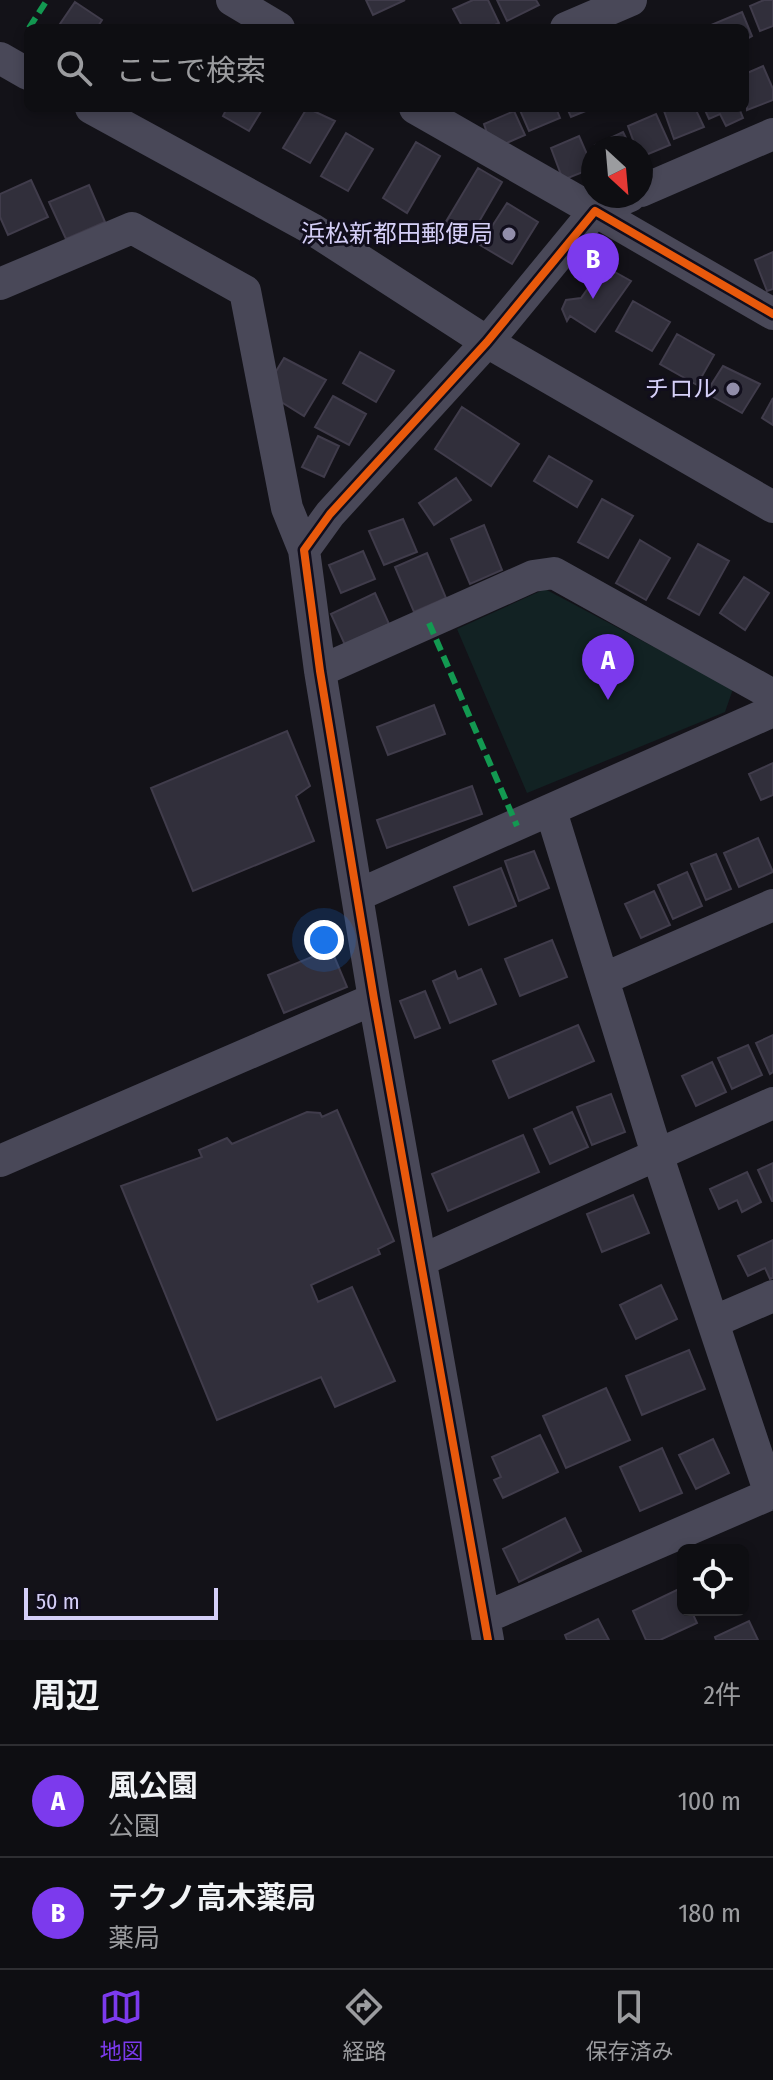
<!DOCTYPE html>
<html lang="ja">
<meta charset="utf-8">
<style>
body{margin:0;font-family:"Fira Sans Condensed","Noto Sans JP",sans-serif;background:#1c1c20;color:#f1f3f6}
.controls{position:absolute;right:24px;bottom:24px;display:grid;overflow:hidden;border-radius:12px;box-shadow:0 4px 12px #0003}
.controls button{width:72px;height:72px;display:grid;place-items:center;padding:0;border:0;border-bottom:2px solid #2e2e32;background:#0e0e12;color:#f1f3f6;font:40px sans-serif}
.compass{position:absolute;left:581px;top:136px;width:72px;height:72px;border-radius:50%;background:#0e0e12;box-shadow:0 4px 12px #0003;rotate:154deg}
.scale{position:absolute;left:24px;bottom:20px;width:194px;box-sizing:border-box;padding-left:8px;border:4px solid #d5cff8;border-top:0;font-size:22px;line-height:28px;white-space:nowrap;color:#d5cff8;-webkit-text-stroke:6px #110e1c;paint-order:stroke}
.you{position:absolute;left:324px;top:940px;width:28px;height:28px;margin:-20px;border:6px solid #fff;border-radius:50%;background:#1a73e8;box-shadow:0 0 0 12px #1a73e833}
.badge{display:grid;place-items:center;width:52px;height:52px;border-radius:50%;background:#7c3aed;color:#fff;font-size:26px;font-weight:700}
.pin{position:absolute;translate:-50% -66px;filter:drop-shadow(0 2px 4px #0008)}
.pin::after{content:'';position:absolute;top:42px;width:28px;height:24px;background:inherit;clip-path:polygon(0 0,100% 0,50% 100%)}
.list{margin:0;padding:0;list-style:none}
h2{display:flex;justify-content:space-between;align-items:center;height:104px;margin:0;padding:0 32px;font-size:34px}
h2 small{font-size:26px;font-weight:400;color:#9b9c9f}
.list li{display:grid;grid-template-columns:52px 1fr auto;gap:24px;align-items:center;box-sizing:border-box;height:112px;padding:0 32px;border-top:2px solid #2e2e32}
.list b{display:block;font-size:30px;white-space:nowrap}
.list p{margin:0;font-size:26px;white-space:nowrap;color:#9b9c9f}
.list em{font-size:26px;font-style:normal;color:#9b9c9f}
.icon{flex:none;width:44px;height:44px;fill:none;stroke:currentColor;stroke-width:2;stroke-linecap:round;stroke-linejoin:round}
.map{position:relative;flex:none;width:773px;height:1640px;overflow:hidden}
.search{position:absolute;background:#0e0e12;box-shadow:0 4px 12px #0003;left:24px;right:24px;top:24px;height:88px;display:flex;align-items:center;gap:20px;box-sizing:border-box;padding:0 28px;border-radius:12px;color:#9b9c9f;font-size:30px}
.sheet{height:328px;background:#0e0e12}
nav{display:flex;justify-content:space-around;align-items:center;box-sizing:border-box;height:112px;border-top:2px solid #2e2e32;background:#0e0e12;font-size:22px;color:#9b9c9f}
nav a{display:grid;justify-items:center;gap:4px}
nav .on{color:#7c3aed}
.map>svg:first-child{display:block}
</style>
<div class="map">
<svg width="773" height="1640" viewBox="0 0 773 1640">
<rect width="100%" height="100%" fill="#131218"/>
<path fill="#122223" d="M545 589 733 689 725 712 527 793 457 629Z"/>
<path fill="#312f3b" stroke="#403c4b" stroke-width="2" d="M366 0H405L373 15Z
M473 0H488L499 23 489 28H463L453 9Z
M497 0H536L539 5 507 21Z
M764 0H773V26L760 31 750 6Z
M75 2 102 20 97 28H67L60 24Z
M742 12 752 36 745 40V28H712L711 25Z
M763 66 773 89V100L747 110 745 74Z
M227 108H263L249 131 223 116Z
M307 108 335 121 310 163 283 148Z
M519 108H556L560 118 529 131Z
M567 108H593L571 117Z
M663 108H695L704 127 674 139Z
M704 108H739L743 118 726 126 720 114 709 119Z
M514 111 525 135 502 145 489 139 484 124Z
M656 114 670 145 641 157V148H636L628 126Z
M623 132 631 148H596L595 145Z
M346 133 373 149 348 191 321 176Z
M579 136 593 168 563 180 551 148Z
M416 142 440 156 407 213 383 198Z
M478 168 502 182 469 239 444 225Z
M31 180 48 217 8 235 0 217V194Z
M89 185 105 222 66 239 49 202Z
M507 203 538 222 512 264 480 245Z
M773 252V289L767 291 755 260Z
M604 266 631 281 595 332 570 316 567 321 562 309 566 300 581 298Z
M633 301 670 322 652 351 616 331Z
M677 334 714 355 697 385 660 364Z
M360 352 394 371 376 402 343 383Z
M284 358 326 380 304 416 278 400 275 373Z
M723 366 760 384 742 413 706 393Z
M333 396 366 414 349 445 315 427Z
M773 398V425L762 418Z
M462 407 519 444 491 486 435 449Z
M318 436 339 446 324 477 302 467Z
M549 456 592 481 577 507 534 481Z
M456 478 471 500 434 525 419 503Z
M602 499 633 516 608 558 578 542Z
M403 519 417 552 384 565 369 531Z
M484 525 502 570 470 584 451 539Z
M640 540 670 558 646 600 616 583Z
M698 544 729 561 699 615 668 598Z
M363 551 375 579 341 593 329 565Z
M427 553 446 598 414 612 395 567Z
M744 577 769 593 745 630 720 613Z
M375 593 389 624 345 645 331 614Z
M434 705 445 734 388 755 377 727Z
M287 731 310 786 296 796 314 841 193 891 151 788Z
M773 763V795L761 800 749 774Z
M472 786 482 814 387 848 377 820Z
M758 838 773 872 739 887 724 853Z
M534 851 549 888 519 901 505 861Z
M716 854 731 889 706 900 691 864Z
M501 868 516 906 469 925 454 887Z
M687 872 702 906 673 919 658 885Z
M654 891 670 925 641 938 625 904Z
M552 940 567 977 520 996 505 959Z
M331 949 347 987 284 1013 268 975Z
M481 969 496 1004 450 1023 433 981 455 971 458 979Z
M425 991 440 1028 415 1038 400 1001Z
M578 1025 594 1061 509 1098 493 1061Z
M773 1035V1072L770 1074 756 1043Z
M748 1045 762 1075 732 1089 718 1058Z
M712 1062 726 1092 696 1106 682 1076Z
M611 1094 625 1132 592 1145 577 1107Z
M337 1110 394 1241 378 1249 380 1254 311 1285 318 1302 352 1287 395 1381 335 1407 321 1377 217 1420 121 1186 202 1157 199 1150 227 1138 232 1144 307 1112 320 1113 322 1117Z
M572 1112 588 1147 550 1164 534 1129Z
M523 1135 539 1172 448 1211 432 1174Z
M773 1163V1201H772L758 1170Z
M747 1172 761 1202 742 1212 737 1200 719 1209 710 1189Z
M633 1195 649 1233 602 1252 587 1214Z
M773 1240V1278L770 1279 765 1268 748 1276 738 1256Z
M661 1285 677 1319 636 1339 620 1305Z
M689 1350 705 1389 642 1415 626 1376Z
M606 1388 630 1440 566 1468 543 1416Z
M540 1435 558 1472 503 1498 494 1480 501 1477 492 1457Z
M713 1439 729 1473 696 1489 679 1455Z
M662 1448 682 1493 640 1511 620 1467Z
M565 1518 581 1551 519 1582 503 1549Z
M681 1588 683 1610H691L697 1623 660 1640H646L633 1611Z
M598 1619 609 1640H567L565 1635Z
M749 1621 758 1640H716L715 1637Z"/>
<g fill="none" stroke-linecap="round" stroke-linejoin="round">
<path stroke="#494858" stroke-width="32" d="M232 0 279 28
M566 28 631 0
M0 58 28 74
M91 108 312 229 487 342 773 507
M415 108 595 211 630 196
M641 191 773 134
M0 284 132 228 245 291 287 508 304 550
M320 671 533 576 554 573 773 695
M551 811 657 1154 770 1494
M358 895 773 711
M603 979 773 905
M0 1161 374 999
M422 1260 773 1103
M713 1322 773 1296
M484 1618 773 1493
M488 1640 374 999 320 671 304 550 330 514 487 342 595 211 773 314"/>
<path stroke="#139951" stroke-width="6" stroke-dasharray="12 6" stroke-linecap="butt" d="M29 28 47 0
M429 623 517 826"/>
<g stroke="#110e1c" stroke-width="13">
<path id="cycleway" d="M488 1640 374 999 320 671 304 550 330 514 487 342 595 211 773 314"/>
</g>
<use href="#cycleway" stroke="#e8590c" stroke-width="8"/>
</g>
<g fill="#918daa" stroke="#110e1c" stroke-width="3">
<circle cx="509" cy="234" r="8"/>
<circle cx="733" cy="389" r="8"/>
</g>
<g text-anchor="middle" stroke-width="6" stroke-linejoin="round" paint-order="stroke">
<g font-size="24" fill="#d5cff8" stroke="#110e1c" text-anchor="end">
<text x="493" y="242">浜松新都田郵便局</text>
<text x="717" y="397">チロル</text>
</g>
</g>
</svg>
<div class="controls">
<button><svg class="icon" aria-label="locate" viewBox="0 0 24 24"><circle cx="12" cy="12" r="6"/><path d="M12 2v4M12 18v4M2 12h4M18 12h4"/></svg></button>
</div>
<svg class="compass" viewBox="-18 -18 36 36"><path d="M0-13l5 13h-10z" fill="#e53935"/><path d="M0 13l5-13h-10z" fill="#9b9c9f"/></svg>
<div class="scale">50 m</div>
<div class="you"></div>
<div class="pin badge" style="left:608px;top:700px">A</div>
<div class="pin badge" style="left:593px;top:299px">B</div>
<div class="search"><svg class="icon" aria-label="search" viewBox="0 0 24 24"><circle cx="10" cy="10" r="6"/><path d="M15 15l6 6"/></svg>ここで検索</div>
</div>
<section class="sheet">
<h2>周辺<small>2件</small></h2>
<ul class="list">
<li><span class="badge">A</span><div><b>風公園</b><p>公園</p></div><em>100 m</em></li>
<li><span class="badge">B</span><div><b>テクノ高木薬局</b><p>薬局</p></div><em>180 m</em></li>
</ul>
</section>
<nav>
<a class="on"><svg class="icon" aria-label="map" viewBox="0 0 24 24"><path d="M3 6l6-2 6 2 6-2v14l-6 2-6-2-6 2zM9 4v14M15 6v14"/></svg>地図</a>
<a><svg class="icon" aria-label="directions" viewBox="0 0 24 24"><path d="M12 3l9 9-9 9-9-9zM9 14v-3h6M13 9l2 2-2 2"/></svg>経路</a>
<a><svg class="icon" aria-label="saved" viewBox="0 0 24 24"><path d="M7 4h10v16l-5-4-5 4z"/></svg>保存済み</a>
</nav>
